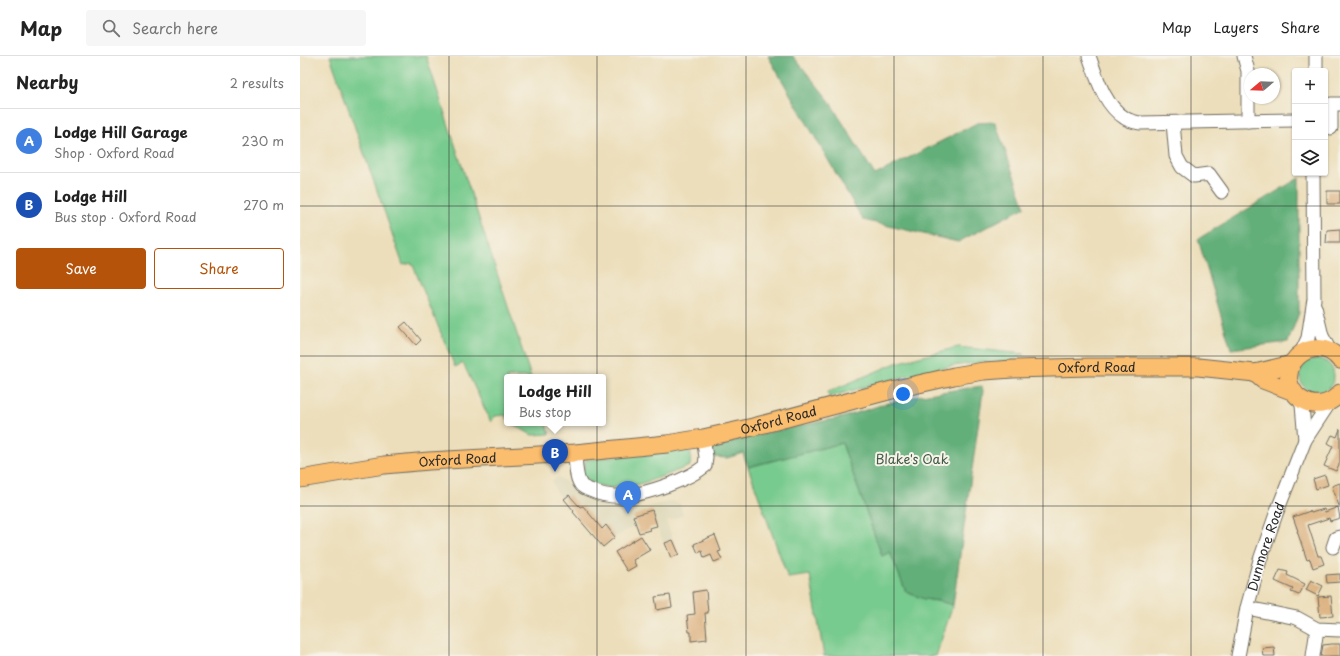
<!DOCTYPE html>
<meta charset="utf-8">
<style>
body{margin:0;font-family:"Playpen Sans",sans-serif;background:#f6f6f6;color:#222}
.controls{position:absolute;right:12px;top:12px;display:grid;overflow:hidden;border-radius:4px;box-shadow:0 1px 3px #0004}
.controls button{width:36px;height:36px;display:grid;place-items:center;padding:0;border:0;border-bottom:1px solid #e0e0e0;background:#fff;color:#222;font:20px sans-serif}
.compass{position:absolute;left:944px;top:12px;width:36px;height:36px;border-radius:50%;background:#fff;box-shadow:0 1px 3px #0004;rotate:251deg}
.you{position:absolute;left:603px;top:338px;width:14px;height:14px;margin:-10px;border:3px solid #fff;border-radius:50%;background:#1a73e8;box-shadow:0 0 0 6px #1a73e833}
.badge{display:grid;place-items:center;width:26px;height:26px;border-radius:50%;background:#b45309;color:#fff;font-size:13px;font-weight:700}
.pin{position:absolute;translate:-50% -33px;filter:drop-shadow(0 1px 2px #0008)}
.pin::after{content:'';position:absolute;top:21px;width:14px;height:12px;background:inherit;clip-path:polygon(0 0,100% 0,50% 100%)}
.popup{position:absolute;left:204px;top:318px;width:102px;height:52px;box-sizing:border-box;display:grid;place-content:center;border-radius:4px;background:#fff;filter:drop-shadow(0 1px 3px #0005);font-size:13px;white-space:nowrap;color:#767676}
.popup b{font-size:15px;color:#222}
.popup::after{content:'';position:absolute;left:50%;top:100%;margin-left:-8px;border:8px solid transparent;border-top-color:#fff}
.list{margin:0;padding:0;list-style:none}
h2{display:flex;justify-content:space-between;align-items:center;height:52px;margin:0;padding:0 16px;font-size:17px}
h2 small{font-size:13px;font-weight:400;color:#767676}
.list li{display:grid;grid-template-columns:26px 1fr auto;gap:12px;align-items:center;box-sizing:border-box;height:64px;padding:0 16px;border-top:1px solid #e0e0e0}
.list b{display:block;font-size:15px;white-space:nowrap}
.list p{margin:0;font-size:13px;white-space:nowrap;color:#767676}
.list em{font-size:13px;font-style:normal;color:#767676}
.actions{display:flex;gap:8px;padding:12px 16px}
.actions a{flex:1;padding:9px 0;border:1px solid #b45309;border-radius:4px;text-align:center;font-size:14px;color:#b45309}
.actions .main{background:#b45309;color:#fff}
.icon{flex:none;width:22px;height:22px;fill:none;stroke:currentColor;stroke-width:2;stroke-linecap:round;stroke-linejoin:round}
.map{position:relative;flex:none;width:1040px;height:600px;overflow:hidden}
header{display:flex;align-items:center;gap:24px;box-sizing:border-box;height:56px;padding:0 20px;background:#fff;border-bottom:1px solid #e0e0e0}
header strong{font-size:19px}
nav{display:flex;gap:22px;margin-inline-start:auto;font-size:14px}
.search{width:280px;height:36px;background:#f6f6f6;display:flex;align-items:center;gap:10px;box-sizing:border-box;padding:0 14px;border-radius:4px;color:#767676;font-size:15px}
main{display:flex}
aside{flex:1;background:#fff}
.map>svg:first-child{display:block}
</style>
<header>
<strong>Map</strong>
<div class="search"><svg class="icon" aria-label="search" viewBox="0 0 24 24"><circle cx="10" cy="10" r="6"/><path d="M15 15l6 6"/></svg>Search here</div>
<nav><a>Map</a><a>Layers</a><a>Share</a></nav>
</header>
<main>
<aside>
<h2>Nearby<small>2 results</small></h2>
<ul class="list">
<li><span class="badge" style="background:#3f7fe0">A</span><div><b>Lodge Hill Garage</b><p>Shop · Oxford Road</p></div><em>230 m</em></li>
<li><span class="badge" style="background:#1a4fb4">B</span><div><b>Lodge Hill</b><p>Bus stop · Oxford Road</p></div><em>270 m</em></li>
</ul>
<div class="actions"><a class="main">Save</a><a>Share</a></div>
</aside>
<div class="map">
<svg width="1040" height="600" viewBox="0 0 1040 600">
<rect width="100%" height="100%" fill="#f7f3e8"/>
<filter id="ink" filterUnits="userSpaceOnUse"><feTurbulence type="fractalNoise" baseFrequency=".025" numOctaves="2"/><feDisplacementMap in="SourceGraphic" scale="8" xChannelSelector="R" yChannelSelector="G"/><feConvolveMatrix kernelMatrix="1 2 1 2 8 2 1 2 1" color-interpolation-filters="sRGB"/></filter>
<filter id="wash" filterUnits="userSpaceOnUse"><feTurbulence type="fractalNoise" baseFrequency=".012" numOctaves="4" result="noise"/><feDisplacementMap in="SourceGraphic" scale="16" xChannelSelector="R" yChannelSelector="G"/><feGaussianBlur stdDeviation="0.9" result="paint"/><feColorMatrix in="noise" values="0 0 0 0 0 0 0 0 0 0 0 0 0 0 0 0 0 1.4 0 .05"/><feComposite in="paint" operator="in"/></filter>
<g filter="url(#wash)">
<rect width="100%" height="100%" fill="#ecdeba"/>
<path fill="#dbd5b4" d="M258 421 270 429 302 445 339 442 333 450 339 453 372 445 380 448 383 459 366 465 373 484 364 488 357 470 349 472 350 474 339 477 336 469 315 481 302 492 257 437 252 425Z"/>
<path fill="#78cb8e" stroke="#527b5c" d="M30 0H126L231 321H207V363L205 359 195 360 191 366 163 307 155 311 112 207 103 209Z
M658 291 724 298 713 305 683 306 652 310 590 324 529 341 528 336 596 307Z
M1000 320a17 17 0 1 1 34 0a17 17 0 1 1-34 0Z
M211 367H246L250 378 232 379Z
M542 387 582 500 590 496 606 536 624 543 638 545 653 549 636 600H524L510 519 488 522 448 411Z
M382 392 391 397 390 410C364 419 328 437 301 430 294 429 287 424 281 421L286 404Z"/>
<path fill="#62af79" stroke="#466d52" d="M468 0H493L528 43 575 119 677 67 695 66 725 151 658 186 563 164Z
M999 122V257L988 286 931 293 898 183Z
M682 330 683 335 653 549 638 545 624 543 606 536 590 496 582 500 542 387 448 411 443 397 427 402 412 401 411 395 413 390 478 374 544 361 581 349 621 339Z"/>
<g id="blocks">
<path fill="#dcb17f" d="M1027 135H1040V148H1027Z
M1040 173V187H1026L1027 174Z
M106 266 121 284 116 289 100 271Z
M1040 373V406L1036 415 1024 410 1033 390 1028 387 1032 379 1037 381Z
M1025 419 1028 429 1016 433 1013 423Z
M1040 427V449L1039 450 1032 430Z
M269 439 280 451 283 450 302 473 306 469 315 481 303 491 273 456 274 455 264 443Z
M1038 451 1040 462 1030 465 1029 462 1008 469 1018 500H1021L1024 508 1013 512 1010 503 1007 504 997 475H998L993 461 1010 455 1011 457 1024 453 1025 456Z
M352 454 357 470 349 472 350 474 339 477 333 460Z
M415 479 421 495 418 496 422 503 414 506 411 499 404 502 402 495 398 497 394 488Z
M341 480 350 494 333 504 336 510 327 515 315 496Z
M373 484 379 498 371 502 365 487Z
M980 514 988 516 987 519 1005 528 999 539 991 536 993 533 975 525Z
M1040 518V526L1027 527 1026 519Z
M1011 524 1023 530 1018 540 1006 534Z
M406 534 408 557H405L407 583 391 585V576H389L387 559 395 558 393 536Z
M370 539 372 551 357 554 355 541Z
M1031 540 1033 560 1020 561 1018 541Z
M1032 588H1040V600H1021L1023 589Z
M974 591 975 600H963L962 592Z"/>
</g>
</g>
<g filter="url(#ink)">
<use href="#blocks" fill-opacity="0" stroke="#6f6a5d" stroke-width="1"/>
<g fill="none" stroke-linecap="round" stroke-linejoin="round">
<g stroke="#6f6a5d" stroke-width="15">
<g id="minor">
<path d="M789 0C797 22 804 49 825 62 829 65 835 66 840 67L995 64"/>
<path d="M944 0 948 15V65"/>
<path d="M1016 15V0"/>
<path d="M873 67 876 100 882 111 894 120 909 118 922 136"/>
<path d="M1031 72V48H1040"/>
<path d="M1015 251 1022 280 1030 295"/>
<path d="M1001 297 1008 282 1014 243 1013 117"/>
<path d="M998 342 1002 349 1005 384"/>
<path d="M275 397C276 406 275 423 282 430 284 432 288 433 290 434 301 439 314 441 326 440 349 437 388 424 405 410L406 401 403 382"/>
<path d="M1033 491 1036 482 1040 481"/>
<path d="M947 552 997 562 1017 573 1040 574"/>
<path id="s1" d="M938 600 947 552 960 504 976 458 1005 384 1030 346"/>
<path d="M1013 600 1017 573"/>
</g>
</g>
<g stroke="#6f6a5d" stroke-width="19">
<g id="major">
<path d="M1040 304C1034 296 1024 291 1013 293 1005 294 998 299 993 306 975 336 1017 365 1040 337"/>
<path d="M955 317 963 324 994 336"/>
<path id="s2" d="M0 423 84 409 129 405 275 397 367 388 403 382 453 371 592 334 654 320 684 315 713 313 789 311H898L955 317 992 308"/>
</g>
</g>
<use href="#minor" stroke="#fff" stroke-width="13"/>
<use href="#major" stroke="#fbbd6e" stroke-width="17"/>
</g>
</g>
<path fill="none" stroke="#2b2b2b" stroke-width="1" stroke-opacity="0.55" d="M149 0V600M297 0V600M446 0V600M594 0V600M743 0V600M891 0V600M0 150H1040M0 300H1040M0 450H1040"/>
<g text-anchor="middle" stroke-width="4" stroke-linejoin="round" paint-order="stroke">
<g font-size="13" fill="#2b2b2b" stroke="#f7f3e8">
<text dy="5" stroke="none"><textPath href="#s2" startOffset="807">Oxford Road</textPath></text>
<text dy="5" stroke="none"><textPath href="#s2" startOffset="483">Oxford Road</textPath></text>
<text dy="5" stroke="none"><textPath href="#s2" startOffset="159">Oxford Road</textPath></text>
<text dy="5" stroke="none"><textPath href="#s1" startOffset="113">Dunmore Road</textPath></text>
</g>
<g font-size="13" fill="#425b49" stroke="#f7f3e8">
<text x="612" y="408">Blake's Oak</text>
</g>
</g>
</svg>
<div class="controls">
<button>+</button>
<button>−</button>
<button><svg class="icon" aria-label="layers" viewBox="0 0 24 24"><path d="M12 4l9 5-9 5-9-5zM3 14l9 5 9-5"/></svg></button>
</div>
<svg class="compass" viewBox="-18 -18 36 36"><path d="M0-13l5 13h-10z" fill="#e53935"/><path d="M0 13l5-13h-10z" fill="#767676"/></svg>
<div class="you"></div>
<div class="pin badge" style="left:328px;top:458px;background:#3f7fe0">A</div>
<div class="pin badge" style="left:255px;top:416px;background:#1a4fb4">B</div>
<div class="popup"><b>Lodge Hill</b>Bus stop</div>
</div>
</main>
